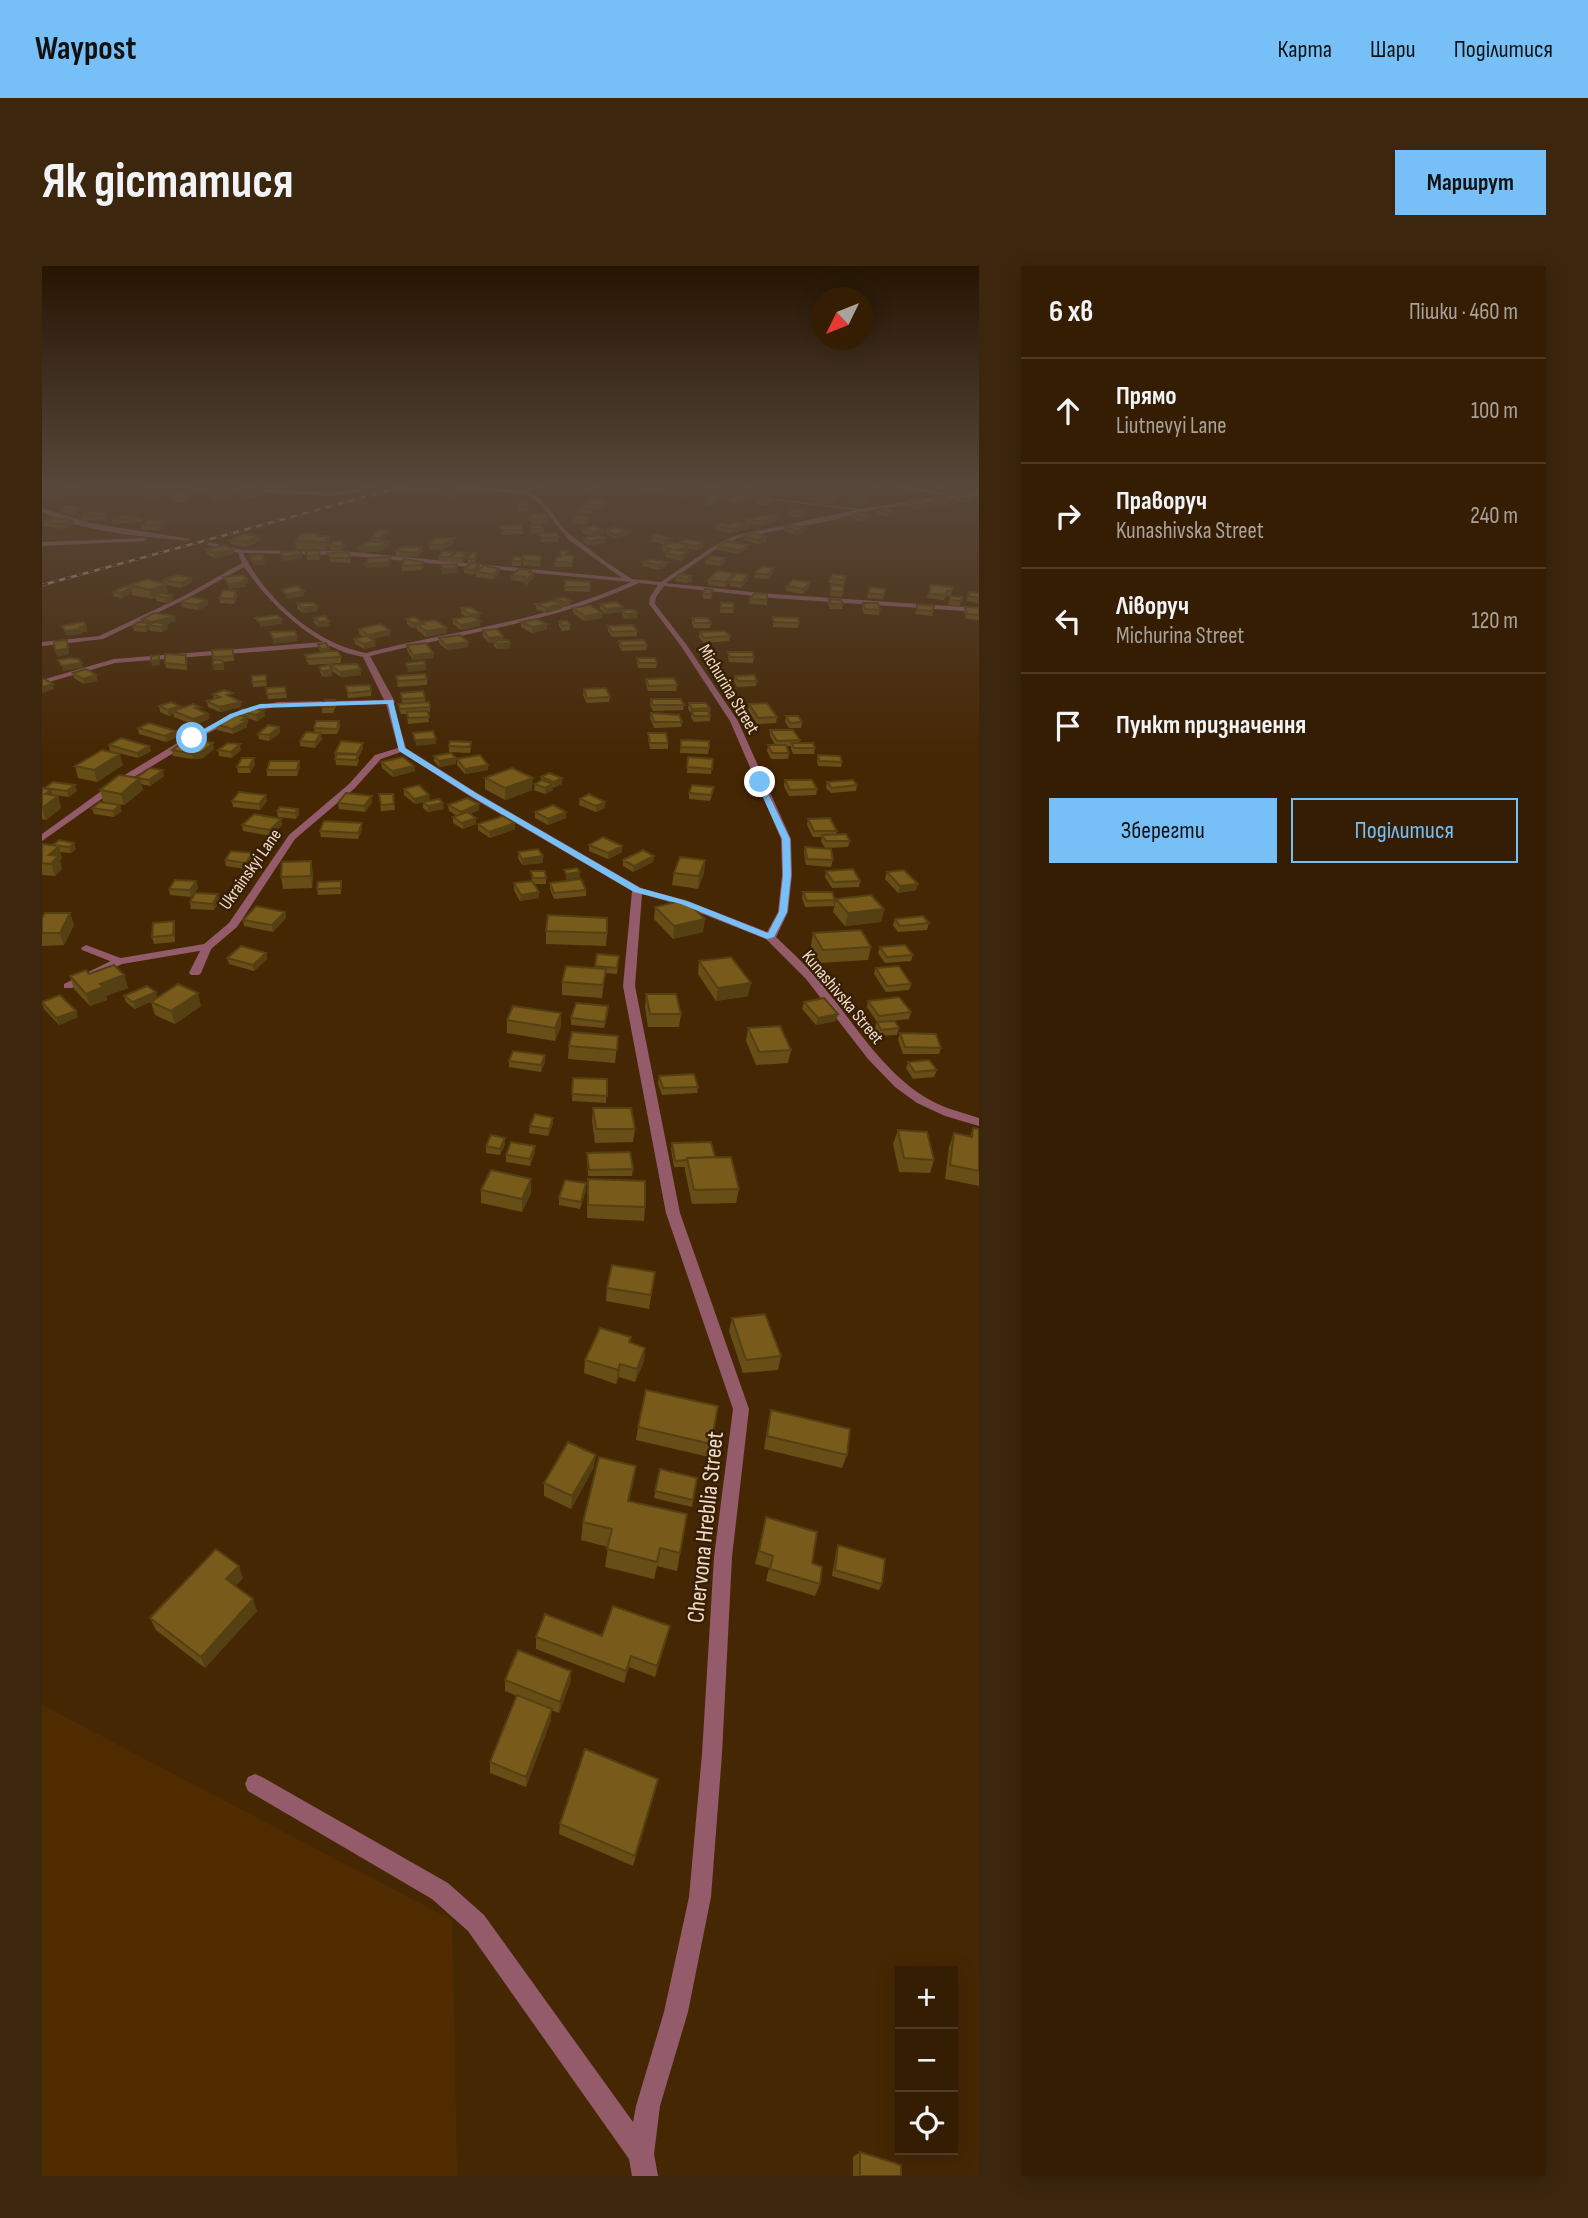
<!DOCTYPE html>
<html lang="uk">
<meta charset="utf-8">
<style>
body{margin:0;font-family:"Sofia Sans Condensed",sans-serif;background:#3c260d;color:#f1f3f6}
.controls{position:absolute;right:21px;bottom:21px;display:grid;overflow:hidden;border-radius:0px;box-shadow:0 4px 18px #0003}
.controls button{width:63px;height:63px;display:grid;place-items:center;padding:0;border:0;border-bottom:2px solid #4e3b25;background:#341d03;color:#f1f3f6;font:35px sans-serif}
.compass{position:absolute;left:769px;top:21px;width:63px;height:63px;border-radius:50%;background:#341d03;box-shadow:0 4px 18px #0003;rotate:227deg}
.stop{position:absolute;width:21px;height:21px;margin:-16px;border:5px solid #77c0f7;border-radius:50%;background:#fff}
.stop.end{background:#77c0f7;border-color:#fff;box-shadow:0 2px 7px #0008}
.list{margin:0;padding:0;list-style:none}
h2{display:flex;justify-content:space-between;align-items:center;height:91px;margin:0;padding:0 28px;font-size:30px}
h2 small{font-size:23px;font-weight:400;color:#a9a29a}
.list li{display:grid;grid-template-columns:46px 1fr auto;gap:21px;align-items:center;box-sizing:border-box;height:105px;padding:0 28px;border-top:2px solid #4e3b25}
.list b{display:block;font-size:26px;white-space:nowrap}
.list p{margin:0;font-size:23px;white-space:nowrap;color:#a9a29a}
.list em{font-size:23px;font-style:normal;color:#a9a29a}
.actions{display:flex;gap:14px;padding:21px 28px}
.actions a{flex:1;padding:16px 0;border:2px solid #77c0f7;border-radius:0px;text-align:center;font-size:24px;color:#77c0f7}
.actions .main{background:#77c0f7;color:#111}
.icon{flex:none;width:38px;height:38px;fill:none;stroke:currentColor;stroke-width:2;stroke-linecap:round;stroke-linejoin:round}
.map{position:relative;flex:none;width:937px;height:1910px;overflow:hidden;border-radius:0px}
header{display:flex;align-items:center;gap:42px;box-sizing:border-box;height:98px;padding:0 35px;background:#77c0f7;color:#111}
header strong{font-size:33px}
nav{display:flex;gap:38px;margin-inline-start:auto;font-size:24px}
.intro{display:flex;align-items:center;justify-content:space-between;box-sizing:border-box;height:168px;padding:0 42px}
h1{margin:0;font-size:49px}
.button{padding:18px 32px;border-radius:0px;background:#77c0f7;color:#111;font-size:24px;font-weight:700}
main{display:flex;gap:42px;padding:0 42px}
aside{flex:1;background:#341d03;border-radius:0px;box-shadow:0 4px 18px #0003}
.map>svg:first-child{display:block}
</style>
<header>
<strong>Waypost</strong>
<nav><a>Карта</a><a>Шари</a><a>Поділитися</a></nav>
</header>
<div class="intro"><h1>Як дістатися</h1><a class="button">Маршрут</a></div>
<main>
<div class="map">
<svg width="937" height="1910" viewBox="0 0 937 1910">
<rect width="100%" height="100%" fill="#462704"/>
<path fill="#512b00" d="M0 1439 410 1654 415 1910H0Z"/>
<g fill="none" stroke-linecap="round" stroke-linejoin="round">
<path fill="#945b6b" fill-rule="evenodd" d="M167 276 199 284 200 285 197 287 165 279Z
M165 678 170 681 159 707 157 709H149L147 707 160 681Z
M44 679 81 693 82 695 81 697H73L40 684 39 682Z"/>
<path fill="#945b6b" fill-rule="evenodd" d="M111 220 293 226 331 220 316 226 293 230Z
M424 220 476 224 506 220 483 226 498 232 524 265 564 296 590 313 619 316 672 280 692 270 813 244 616 220 818 243 937 225V229L824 245 792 254 696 272 676 282 624 317 730 328 937 342V346L730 332 622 320 614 331 613 338 644 378 696 455 749 573 750 609 746 646 734 671C746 683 760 695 772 709 808 750 835 800 881 830 898 841 918 846 937 852V860L903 850 875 837 853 821 826 793 764 713 724 673 638 639 600 628 593 720 638 947 707 1143 690 1291 680 1488 669 1631 646 1746 618 1840 612 1888 616 1910H590L587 1893 426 1665 390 1633 206 1525 203 1518 206 1511 213 1508 220 1511 406 1617 442 1649 591 1856 594 1840 622 1746 647 1631 660 1488 672 1291 691 1143 624 947 581 720 590 625 429 531 359 486 339 493 313 522 253 573 195 661 169 683 80 698 30 722H22V718L73 693 162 678 187 657 247 569 307 518 333 489 356 482 344 438 236 440 205 447 153 474 82 517 0 575V568L76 513 147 470 200 443 236 436 342 434 321 391 304 387 288 380 73 397 0 418V414L72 393 281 376C249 357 224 332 202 301L146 332 61 373 0 380V376L57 370 142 330 200 297 195 284 300 285 580 312 527 274 498 238 489 231 479 228 445 224H350ZM201 287 300 289 589 316C505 355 413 364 324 387 272 377 224 333 201 287ZM597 317 616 319 608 331 607 338 639 380 688 455 739 573 740 609 736 646 725 666 646 635 599 622 435 527 364 482 351 438 353 436 328 390C419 367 511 357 597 317Z
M853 220H863L908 228 905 230Z
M0 242 48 257 149 273 146 275C99 270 43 267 0 246Z
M105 272 103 275 0 280V276Z"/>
<g stroke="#baa28b" stroke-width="2.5">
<path id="rail" d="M0 319 363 220"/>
</g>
<use href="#rail" stroke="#371f06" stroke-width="2" stroke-dasharray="6" stroke-linecap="butt"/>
</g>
<path fill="#674e16" d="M25 220H43V221L38 228H22L21 224Z
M120 220 122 228 118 232 103 231 102 223Z
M197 220H215L212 222H197Z
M226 220H263V221L258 226 248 225V222L226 223Z
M600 220 623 222 617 226 599 224Z
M664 220H681L674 224 663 222Z
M893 220H919L918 223 905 226 893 222Z
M418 221 412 233 407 232V229L398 228V224Z
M561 221V229L541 227V223Z
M714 221V225L708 228 694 226V222Z
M649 222V226L642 231 631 230V225Z
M822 223 839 225 834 229 821 227Z
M219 224 220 228 215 232H202L201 228Z
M19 225 20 229 19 233 3 234 2 230Z
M789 226V230H793L792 235 788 238 774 237V233Z
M683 227V231L669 241 663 240V236L665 234H662V230Z
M169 228H193L186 233H169Z
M913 229 931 236 921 237 912 234Z
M709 230 708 234 699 238 688 236V232Z
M150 231 146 236H130V232Z
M731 232 730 237 725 240 714 238 715 234Z
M806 232 826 233 825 237 815 239 806 237Z
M890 232 908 239 899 240 889 236Z
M565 235V239L558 244 553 243 552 245 548 248 538 247V243L542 240V238Z
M865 235 888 238 887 242 875 244 864 240Z
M474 237 486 241V245L476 246 474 241Z
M18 242 37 246 29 249 19 246Z
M835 244 854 246 853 250 846 251 834 248Z
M49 245 64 251V255L41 254 40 249Z
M746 246 762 249 757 252 745 250Z
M488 248 507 252V257L490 259 487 252Z
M810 248 828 254 820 256 809 252Z
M548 251V255L543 259 531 257V253Z
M100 252 101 256 70 258 69 253Z
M704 252H738L720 260 703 257Z
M1 256 32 259 22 263 2 260Z
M707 258V263L688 267 672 264 673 260Z
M99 259H123L117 264H99Z
M488 259 501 263V267L516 271V276H499L497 267 490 268 488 264Z
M458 260 481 264V268L460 269Z
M742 260 762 263 761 268 753 269 742 265Z
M540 262 562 264V268L556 269 563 272V277L547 279 541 276V272L550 270 540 267Z
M346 264V268L341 275H346V279L340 285 318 287 329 276V272Z
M564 264 586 265V269L573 273 564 268Z
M278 267 279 270H287L288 279 284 284H276L278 294H265L263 284H269L254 283 253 275Z
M217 270 218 275 204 281 189 278 188 274Z
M702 270 724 276 716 278 702 274Z
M610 271 629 272 628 276 622 279 609 275Z
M412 272V277L401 284 387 283V278Z
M302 275 303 280 299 285 288 284V280Z
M661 276V281L655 284 646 283 643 286 645 291 639 295 623 291 624 286 620 285V281L635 277Z
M706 279V283L696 288 676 284V280Z
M164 283 192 288 173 292 165 288Z
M354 285H380L374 291 354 290Z
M526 285V289L532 290 530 301H513V296Z
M286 287 308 292 309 297 288 296Z
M425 287V291L420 297 410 296V293L409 296 397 295V291L411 290Z
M481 289 499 290 498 301 481 299Z
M480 291 479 300H470V295Z
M435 292 433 297H426V293Z
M362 293 382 300 380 304 360 305V300Z
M664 293 683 297 678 300 663 298Z
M601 296H625L624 301 617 304 601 300Z
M438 298V303L457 308 451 313 434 311V306L431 309 422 307V303Z
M732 302V306L725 313 712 312 713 307Z
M489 304 492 312 483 320V316L469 314V310Z
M637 308 650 315 645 317 633 315 634 311Z
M804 310 803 315 801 319 787 317 788 312Z
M149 312 150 316 139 322 124 319 126 327 124 328 131 334 125 337 114 335V332L110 333 90 329V327L80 332 72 331 71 326 88 321V319L122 317V314Z
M691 312 683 321 666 319V314L692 312 706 314 699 322 688 320V315Z
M768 316 767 321 761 328 744 325 745 320Z
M523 319 548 321V326L523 325Z
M789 319 801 326 800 331 788 330Z
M889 319 911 321 909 330 920 331 918 340 906 339 908 330H904L902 334 885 332Z
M828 321 843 323 841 333 825 332Z
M937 323V337L924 335 927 326 936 327Z
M671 324 669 333H661V328Z
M194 325 195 330 192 338 178 337 177 332Z
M513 333 529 335V339L521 341 519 340V343L504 347 494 343V338L513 336Z
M708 333 725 334V339L707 338Z
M787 333 801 338 800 343H788L786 338Z
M165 334 166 339 156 344 140 341 139 336Z
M255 337 275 340 276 345 260 347 255 342Z
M679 337 692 342 691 347H678Z
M821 337 838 344 837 349 822 348 820 341Z
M558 338 580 344 595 347V352L583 353 580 349V346L564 348 558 343Z
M892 340 890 350 873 348 874 343Z
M923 341 937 342V354L924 353 922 346Z
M419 342 438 352 435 353 438 360 419 364 411 358V353L424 351 419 347Z
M531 342 560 352 542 355 531 347Z
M731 351 757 357 756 362 731 361Z
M272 352 287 360 277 361 272 357Z
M650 352 669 357 668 362H652L650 357Z
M100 353 134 355 124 358 126 363 120 366 108 365V363L104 366 92 365 91 360 101 357Z
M365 353 379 356 405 367 384 371 375 364V362H371L365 358Z
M517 355 528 359V364L520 365 517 360Z
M479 356 505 358V363L490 367 479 361Z
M566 360 595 365V370L570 371 566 365Z
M317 363 348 369 330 373 334 380 322 383 313 378 312 373 322 371 317 368Z
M441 364 461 370V374L468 382 455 383 452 380V376L447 377 441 370Z
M658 366 688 370 687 375 661 377 657 371Z
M397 372 426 381 405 384 397 377Z
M577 375 605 379 604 384 580 385 577 380Z
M276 378 287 382V385L299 391V397L267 399 264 394 263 389 279 386 277 383Z
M365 379 391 392 371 394 365 384Z
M191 383 192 395 181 396 182 404H172L170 384Z
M686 386 712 391 711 397 687 396 686 391Z
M144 389 145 404 124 402 123 397Z
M595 392 615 397 614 402H596L595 397Z
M288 399 319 409 299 411 290 405V410L281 411 278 406 277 401 289 403Z
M31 407 54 409 55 415 42 418 32 412Z
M210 410 224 415 225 420 211 421Z
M354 410 385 413V419L356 421Z
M693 410 715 415 714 420 695 421 692 415Z
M604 413 635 419 634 425H606L604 418Z
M304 420 329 425V430L306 432Z
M243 421 245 432 226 433 224 422Z
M542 423 568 431 567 436 545 437 541 429Z
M359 427 383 432V436L388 441V446H386L387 456 366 458 365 448H359L357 443 356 438H360Z
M171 428 191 432 199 436V441L178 446 166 441 165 435 172 433Z
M609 433 642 439 641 444 611 445 608 439Z
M293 434 294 440 291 447H280V441Z
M647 437 668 442V455L652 456 649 451 650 448 646 443Z
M707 438 735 451 734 457 715 458 706 444Z
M117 440 158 445 166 448 167 453 152 459 132 451V448L127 450 118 446Z
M201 446 223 450 215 455 205 452 206 457 204 458 205 461 191 468 175 464 174 458 201 450Z
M609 447 640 456 639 461 612 462 608 452Z
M744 450 760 456 759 462H747L743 456Z
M297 455 298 461 295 468H279L280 473 273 482 258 480V475L273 467 272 462Z
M237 461 238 467 227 475 217 473 216 468Z
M96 462 134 465 135 471 124 476 97 468Z
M728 464 758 474 757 477 773 482 772 488H751L749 483V480H744L747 487 746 493H729L725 485 726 479H733L728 470Z
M606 467 626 477V483H608L606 472Z
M639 474 667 482 666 488 638 487Z
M408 475 429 482 428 487 407 486V480Z
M321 477V482L316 492 317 495 315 500 294 499 293 487Z
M67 479 107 480 109 485 96 492 68 485Z
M172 483 161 492 151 493 131 490 130 484Z
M176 484H199L190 492 177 490Z
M776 489 800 496 799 501 776 500 775 495Z
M392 490 414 492V498L397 501 392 495Z
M646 491 671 493 669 508 645 507Z
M415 493 446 499V504L423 508 415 499Z
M339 496 372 500 373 505 351 511 340 502Z
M213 498 208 507H196L195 501Z
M81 499 55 516 36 512 33 500Z
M258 501 255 510H225V504Z
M122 510 108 520 99 518 101 524 82 539 61 536 58 524 94 512Z
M499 511 520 512V518L511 521V524L503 528 492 524 493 518 499 515Z
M443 512 490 524 463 534 443 523Z
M743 514 775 523 774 529 747 530 742 520Z
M785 516 815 519 814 525 789 527 784 522Z
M0 522 35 525 27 531 10 529 16 530 19 542 4 554 0 553Z
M362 523 387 529 388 535 402 543 386 546 381 542V536L373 538 362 529Z
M647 527H671L668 535 647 533Z
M337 528H351L353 544 339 545Z
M538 533 563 542 554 546 537 539Z
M190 535H225L218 544 191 541Z
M330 536 323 546 297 543 296 537Z
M406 539 437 544 428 548 434 552V558L421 563 411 557V551L414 549 407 545Z
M50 542 80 545 72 551 52 548Z
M256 543 257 549 254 553 236 551 235 545Z
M493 546 524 552 506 559 493 552Z
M239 553 240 559 229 570 201 565 200 559Z
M766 553 795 565 794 568 808 575 806 581 783 582 779 575 780 571H771L765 559Z
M473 557V563L448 572 436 564V558Z
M320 563 316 573 279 571 278 565Z
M0 578 12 579H11L34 583 29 587 18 586 20 592 18 595 20 603 13 610 0 609Z
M547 579 580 586 566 593 547 585Z
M763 581 791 594 789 601 764 599 762 587Z
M476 586 501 597 480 599 476 592Z
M210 587 211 594 205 603 184 600 183 594Z
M612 590 611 596 591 606 581 600V594Z
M663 594 662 607 656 623 630 619 632 607Z
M489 605 504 612V618H493L497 632 478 635 472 624V617L490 615Z
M784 605 818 615 817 621 790 622 783 611Z
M845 606 874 624 856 627 843 613Z
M271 607 270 622 241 623 239 611Z
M154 615 156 622 149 631 128 629 127 623Z
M299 615V628L276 629 275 623Z
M508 617 544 624V630L512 633 508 623Z
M761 626 793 634 792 640 763 641 760 632Z
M176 628 178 635 172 644 149 643 148 636Z
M794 633 842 643 839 656 803 660 791 646Z
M613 641 661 666 631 673 612 653Z
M243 646 244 652 231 666 202 660 201 654Z
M28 647 32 659 22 679 0 680V652Z
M853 653 887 657 885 664 856 666 851 659Z
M132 655 133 661V676L112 678 110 671Z
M504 665 565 667 564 680 504 678Z
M771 667 829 681 826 694 778 697 769 680Z
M838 681 871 689 869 695 843 697 836 687Z
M224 687 225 693 212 705 187 698 185 692Z
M555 688 577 690 575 708 563 707 560 732 520 729V716L553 702Z
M657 695 706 730 674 735 656 708Z
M834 702 869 718 867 724 844 726 832 708Z
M47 708 82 709 86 722 64 730 65 734 48 740 32 723 28 710Z
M604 728 639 748 637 761H606L603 741Z
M82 730 115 732 159 740 133 758 113 749 109 736 112 734 93 743 84 736Z
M826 735 869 746 867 753 842 756 857 762 855 769 837 770 833 763 835 756 825 741Z
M0 736 36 751 17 759 2 743Z
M762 736 794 755 774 759 760 743Z
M519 747V760L513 775 465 767V754Z
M566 747 562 762 529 759V752Z
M706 762 749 784 746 797 714 799 704 775Z
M858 767 899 782 897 788H861L856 774Z
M576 770 573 797 526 793 527 780Z
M467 795 503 796 499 806 467 801Z
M866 796 895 804 892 811 871 813 864 802Z
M617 810 656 821 655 827 620 829 616 817Z
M531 812 565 813 564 837 530 835Z
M551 842 593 863 591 876 553 877 550 855Z
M511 852V858L506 870 487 867 488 860Z
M931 862 937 863V920L903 913 907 881 912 867 928 871Z
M856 864 892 894 888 907 857 906 851 878Z
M463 872V878L458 889 444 887V880Z
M630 877 673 891 697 923 694 937 650 938 643 905V901H632L629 883Z
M493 886 488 900 464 896V889Z
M545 887 591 903 590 910H546Z
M489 913V927L480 946 439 937V924Z
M546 913 603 941 602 955 545 952Z
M544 917V924L538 943 517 939V932Z
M613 1006 607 1043 564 1035 565 1022Z
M690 1052 739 1090 736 1104 701 1107 687 1065Z
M589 1071V1077L603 1082 602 1095 593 1116 577 1111 574 1118 542 1107 543 1094Z
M729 1144 805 1189 800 1202 722 1183 726 1157Z
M596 1161 669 1178 667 1191 594 1174Z
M594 1200 587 1235 645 1248 635 1305 615 1300 612 1313 563 1301 566 1281 539 1274 541 1256Z
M552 1201 529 1243 502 1230V1217Z
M618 1203 655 1212 650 1241 612 1232Z
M724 1251 770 1297 778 1318 773 1330 724 1315 727 1302 713 1298Z
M796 1279 840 1318 837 1324 790 1310 794 1286Z
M201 1312 193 1320 215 1345 163 1402 114 1364 108 1352Z
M560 1370 625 1372 613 1411 587 1401 582 1417 494 1383V1371Z
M529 1405 528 1417 517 1447 509 1444V1454L484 1521 448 1507V1496L475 1430 463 1425V1414Z
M614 1523 591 1600 517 1568 518 1558Z
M818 1886 859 1910H811V1891Z"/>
<path fill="#544012" d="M40 220H43V221L38 228V224Z
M116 220H120L122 228 118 232Z
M259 220H263V221L258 226V221Z
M416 220H418V221L412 233V228Z
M622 220H624L623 222 617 226 618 222Z
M919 220 918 223 905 226 906 222Z
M714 221V225L708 228V224Z
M840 221 839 225 834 229 835 225Z
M649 222V226L642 231V227Z
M192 224 193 228 186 233 185 229Z
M219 224 220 228 215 232 214 228Z
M149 227 150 231 146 236 145 232Z
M683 227V231L669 241 670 237Z
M709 230 708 234 699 238 700 234Z
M932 231 931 236 921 237 922 233Z
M731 232 730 237 725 240 726 236Z
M826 233 825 237 815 239 816 235Z
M565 235V239L558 244V240Z
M909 235 908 239 899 240 900 236Z
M888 238 887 242 875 244 876 240Z
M553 241 552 245 548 248V244Z
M36 242 37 246 29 249 28 244Z
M763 244 762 249 757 252 758 248Z
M854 246 853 250 846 251 847 247Z
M739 248 738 252 720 260V256Z
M829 250 828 254 820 256V252Z
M548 251V255L543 259V254Z
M507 252V257L501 258V254Z
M31 254 32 259 22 263 21 258Z
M122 255 123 259 117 264 116 259Z
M707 258V263L688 267 689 263Z
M762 263 761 268 753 269 754 265Z
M346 264V268L339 277V272Z
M562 264V268L550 271 551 266Z
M586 265V269L573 273V269Z
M217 270 218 275 204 281 203 276Z
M287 270 288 279 284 284 283 276Z
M724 271V276L716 278V274Z
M412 272V277L401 284 400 279Z
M563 272V277L547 279V275Z
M629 272 628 276 622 279 623 274Z
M302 275 303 280 299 285V280Z
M346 275V279L340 285 318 287 317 282Z
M661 276V281L655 284V280Z
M706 279V283L696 288 697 284Z
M646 280 645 284 635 289V284Z
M380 281V285L374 291V287Z
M191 284 192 288 173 292 172 287Z
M646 286 645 291 639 295V290Z
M425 287V291L420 297V292Z
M260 288V293L241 295 240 291Z
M349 291V296L347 301 324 302 323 298Z
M684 292 683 297 678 300 679 296Z
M222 294 223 299H211L210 295Z
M625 296 624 301 617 304V299Z
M415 298V307L399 308V303Z
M438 298V303L431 309V304Z
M732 302V306L725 313V309Z
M457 303V308L451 313V308Z
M492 307V312L483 320V315Z
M692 307V312L683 321 684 316Z
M706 309V314L699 322 700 317Z
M650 310V315L645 317V313Z
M149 312 150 316 139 322V317Z
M205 313 206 318H203V321L187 323 186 318Z
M768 316 767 321 761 328 762 323Z
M124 318 126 327 116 331 114 330V332L110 333 108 324Z
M89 322 90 327 80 332 79 327Z
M262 325V330L245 333 244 328Z
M130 329 131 334 125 337 124 332Z
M165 334 166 339 156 344 155 339Z
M529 335V339L521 341 522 336Z
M520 338 519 343 504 347V342Z
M275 340 276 345 260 347V342Z
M581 341 580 346 564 348V343Z
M438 347V352L429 354V349Z
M560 347V352L542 355 543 350Z
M595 347V352L583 353 584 348Z
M133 350 134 355 114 360H111L110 356Z
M240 353V358L218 361 217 356Z
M287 355V360L277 361 276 356Z
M438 355V360L419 364V359Z
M379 356V361L375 359V362H371V357Z
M108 357V363L104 366 103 361Z
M125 358 126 363 120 366 119 361Z
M505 358V363L490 367 491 361Z
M44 360 45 366H40V368L25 370 23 365Z
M405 362V367L384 371V365Z
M348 364V369L327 374V369Z
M255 370 256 375 231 378V373Z
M461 370V376L447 377V372Z
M25 374 27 388 15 391 13 385Z
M333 375 334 380 322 383V378Z
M426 376V381L405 384 404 379Z
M468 377V382L455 383V378Z
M287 382 288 387 280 388 279 383Z
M391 387V392L371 394V389Z
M117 389 118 399 110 400 109 395Z
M40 397 41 402 21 405 20 400Z
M181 398 182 404H172L171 399Z
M383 399 384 404 366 406 365 400Z
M319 403V409L299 411 298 406Z
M290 404V410L281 411 280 405Z
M54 409 55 415 42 418 41 413Z
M11 418 12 423 0 427V421Z
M199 436V441L178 446 177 441Z
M138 440 139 445H131L132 448 127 450 126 444Z
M222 445 223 450 215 455 214 449Z
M166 448 167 453 152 459 151 453Z
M205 451 206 457 204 458 205 461 191 468 190 463 200 454Z
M237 461 238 467 227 475V469Z
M134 465 135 471 124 476 123 470Z
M279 467 280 473 273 482V476Z
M394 473V478L374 480 373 474Z
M171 477 172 483 161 492 151 493 150 488Z
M321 477V482L316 492 317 495 315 500V488Z
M198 478 199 484 190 492 189 486Z
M107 480 109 485 96 492 95 487Z
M78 488 81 499 55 516 52 504Z
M212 492 213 498 208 507 207 501Z
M414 492V498L397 501V495Z
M257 495 258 501 255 510V504Z
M446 499V504L423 508V503Z
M372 500 373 505 351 511 350 505Z
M121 504 122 510 108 520 107 514Z
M98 512 101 524 82 539 79 528Z
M491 512 490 524 463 534V522Z
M520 512V518L512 522V516Z
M511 518V524L503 528V522Z
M33 519 35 525 27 531 25 525Z
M9 524 12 534 16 530 19 542 4 554 0 542 3 528Z
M224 529 225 535 218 544 217 538Z
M387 529 388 535 373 538 372 533Z
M330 530V536L323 546 322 540Z
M563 536V542L554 546V540Z
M401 537 402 543 386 546V540Z
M437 538V544L419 552V546Z
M78 539 80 545 72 551 71 545Z
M256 543 257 549 254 553 253 547Z
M524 546V552L506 559V553Z
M434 552V558L421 563 420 557Z
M239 553 240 559 229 570 228 564Z
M320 557V563L316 573V567Z
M473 557V563L448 572 447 566Z
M32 577 34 583 29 587 27 581Z
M17 580 20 592 18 595 20 603 13 610 7 589Z
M580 580V586L566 593V587Z
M210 587 211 594 205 603 204 597Z
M501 590V597L480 599V593Z
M612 590 611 596 591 606 592 600Z
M663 594 662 607 656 623 657 610Z
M269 595 271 607 270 622 269 610Z
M538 606V612L524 614V608Z
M154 615 156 622 149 631 148 624Z
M876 618 874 624 856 627 858 620Z
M497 626V632L478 635 479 629Z
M176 628 178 635 172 644 171 638Z
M842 643 839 656 803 660 806 647Z
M243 646 244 652 231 666 230 659Z
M28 647 32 659 22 679 18 667Z
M663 653 661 666 631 673 632 660Z
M132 655 133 661V676L131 669Z
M224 687 225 693 212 705 211 699Z
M82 709 86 722 64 730 65 734 48 740 44 728 58 718Z
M709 717 706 730 674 735 676 722Z
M114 726 115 733 93 743 91 736Z
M156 727 159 740 133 758 129 745Z
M34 745 36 751 17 759 14 752Z
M519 747V760L513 775V762Z
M796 748 794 755 774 759 776 752Z
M503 789V796L499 806V799Z
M511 852V858L506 870 507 863Z
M463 872V878L458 889V883Z
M493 880V886L488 900V893Z
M489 913V927L480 946V933Z
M544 917V924L538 943 539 936Z
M603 1082 602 1095 593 1116 595 1103Z
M578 1098 577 1111 574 1118 576 1104Z
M554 1189 552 1201 529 1243 530 1230Z
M594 1200 591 1218 583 1253 586 1235Z
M197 1300 201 1312 188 1325 184 1313Z
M211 1333 215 1345 163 1402 159 1391Z
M628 1360 625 1372 613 1411 615 1400Z
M589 1390 587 1401 582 1417 584 1405Z
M529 1405 528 1417 517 1447 518 1436Z
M510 1443 509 1454 484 1521V1511Z"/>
<path fill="#785b1a" stroke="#544012" stroke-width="2" d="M25 220H40L38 224H21Z
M104 220H116H115H120L117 224 102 223Z
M249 220H259L258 221H248Z
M400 220 414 221 416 220 412 228H407L408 225 398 224Z
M546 220H555L561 221V225L541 223Z
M600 220H622L618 222Z
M638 220 649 222 642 227 631 225Z
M698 220H707L714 221 708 224 694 222Z
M827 220H833L840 221 835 225 822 223Z
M899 220H917L906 222Z
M176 223 192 224 185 229 169 228Z
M206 224H219L214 228H201Z
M19 225 18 229 2 230 3 226Z
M668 225 683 227 670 237 663 236 669 230H662Z
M783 225 789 226 785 229 793 230 789 234 774 233Z
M134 227H149L145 232H130Z
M698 228 709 230 700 234 688 232Z
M922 228 932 231 922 233 913 229Z
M816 230 826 233 816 235 806 232Z
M720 231 731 232 726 236 715 234Z
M899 231 909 235 900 236 890 232Z
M549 233 565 235 558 240 542 238Z
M877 234 888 238 876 240 865 235Z
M483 236 486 241H476L474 237Z
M26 239 36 242 28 244 18 242Z
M544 239 553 241 548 244 538 243Z
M842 242 854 246 847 247 835 244Z
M751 243 763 244 758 248 746 246Z
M49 245 63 247V250L40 249Z
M819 246 829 250 820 252 810 248Z
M503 247 507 252 501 254H490L488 248Z
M739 248 720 256 704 252 714 251Z
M82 249 100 252 69 253Z
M536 249 548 251 543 254 531 253Z
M11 252 31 254 21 258 1 256Z
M106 254 122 255 116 259H99Z
M694 256 707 258 689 263 673 260 678 257 687 259Z
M479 259 481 264H460L458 260Z
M488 259H499L501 263H490Z
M750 259 762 263 754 265 742 260Z
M551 260 562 264 551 266 540 262Z
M572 261 586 265 573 269 564 264Z
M335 264H346L339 272H329Z
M278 267 276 270H287L283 276 253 275 259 268Z
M497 267H515L516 271 499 272Z
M711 267 724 271 716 274 702 270Z
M201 268 217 270 203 276 188 274Z
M614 268 629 272 623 274 610 271Z
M557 269 563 272 547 275 541 272Z
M393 272H412L400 279 387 278Z
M643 273 661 276 655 280 638 277 646 280 635 284 646 286 639 290 624 287 629 283 620 281 630 276 635 277Z
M292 275H302L299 280H288Z
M346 275 340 280 317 282 325 276Z
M686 275 706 279 697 284 676 280Z
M183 279 191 284 172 287 164 283Z
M359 281H380L374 287 354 285Z
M258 284 260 288 240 291 239 286Z
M263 284H276L278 289 265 290Z
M518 284 526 285 524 289 532 290 530 297 513 296 515 291H519Z
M400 285 411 286 408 291H397Z
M306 286 308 292H288L286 287Z
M415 286 425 287 420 292H410Z
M428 287H435L433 293H426Z
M221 289 222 294 210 295 209 290Z
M481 289 499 290 498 296 481 294Z
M669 290 684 292 679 296 664 293Z
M349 291 346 296 323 298 327 292Z
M471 291H480L479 295H470Z
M362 293 381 296 380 299 360 300Z
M608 293 625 296 617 299 601 296Z
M429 297 438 298 431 304 422 303Z
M415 298 414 302 399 303 400 299Z
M442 299 457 303 451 308 434 306Z
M720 300 732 302 725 309 713 307Z
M477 303 489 304 487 306 492 307 483 315V311L469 310Z
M675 305 692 307 684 316 666 314Z
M695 307 706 309 700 317 688 315Z
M637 308 650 310 645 313 634 311Z
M791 308 804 310 801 314 788 312Z
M135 309 149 312 139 317 122 314Z
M201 309 205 313 201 314 203 316 186 318 181 311Z
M105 313 124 318 108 324 88 319Z
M523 314 548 316V321H523Z
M751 314 768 316 762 323 745 320Z
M789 319 801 320V326L789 325Z
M889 319 911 321 910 325H905L904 329 887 328Z
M83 320 88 321 89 322 79 327 71 326Z
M256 320 262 325 244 328 240 324 246 322Z
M828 321 843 323 842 329 826 327Z
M663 323 671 324 669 328H661Z
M181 324 194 325 192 333 177 332Z
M927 326 937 327V332L926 330Z
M119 327 130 329 124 332 114 330Z
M713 327 725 328V334L708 333Z
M908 330 920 331 919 335 908 334Z
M149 331 165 334 155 339 139 336Z
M521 331 529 335 522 336 513 333Z
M787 333 799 334 801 338H789Z
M513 335 520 338 504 342 494 338Z
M574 336 581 341 564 343 558 338Z
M255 337H272L275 340 260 342Z
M679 337H691L692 342H679Z
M821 337H836L838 344 823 343Z
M875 338 892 340 891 345 875 344Z
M548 339 560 347 543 350 531 342Z
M428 341 438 347 429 349 419 342Z
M923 341 937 342V349L925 348Z
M580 344H592L595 347 584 348Z
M112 347 133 350 110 356 100 353Z
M235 349 240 353 217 356 213 352Z
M283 350 287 355 276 356 272 352Z
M430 350 438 355 419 359 411 353Z
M373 351 379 356 371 357 365 353Z
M731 351 756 352 757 357 732 356Z
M650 352H666L669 357H653Z
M494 353 505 358 491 361 479 356Z
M393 354 405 362 384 365 375 359 382 358 379 356Z
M517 355H525L528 359 520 360Z
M41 356 44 360 38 361 39 363 23 365 20 360Z
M96 356 108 357 103 361 91 360Z
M114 356 125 358 119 361 107 359Z
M338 358 348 364 327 369 317 363Z
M591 359 595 365 570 366 566 360Z
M455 363 461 370 447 372 441 364Z
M253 365 255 370 231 373 228 366Z
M683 365 688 370 662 372 658 366Z
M418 369 426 376 404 379 397 372Z
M324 370 333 375 322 378 312 373Z
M25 374 26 382 13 385 12 375Z
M466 374 468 377 455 378 452 375Z
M602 374 605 379 580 380 577 375Z
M284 377 287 382 279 383 276 378Z
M384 377 391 387 371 389 365 379Z
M191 383V390L171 391 170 384Z
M287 385H296L299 391 266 393 263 389Z
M686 386H710L712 391H688Z
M123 388 144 389V399L123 397Z
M117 389V394L109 395V390Z
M29 392 37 393 40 397 20 400 16 394Z
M595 392H613L615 397H597Z
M171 394H180L181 398 171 399Z
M382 395 383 399 365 400 364 397Z
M315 398 319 403 298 406 288 399Z
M287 399 290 404 280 405 277 401Z
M44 403 54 409 41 413 31 407Z
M383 408 385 413 356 415 354 410Z
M224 409V415L210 416V410Z
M712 409 715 415H696L693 410Z
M632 412 635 419 607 420 604 413Z
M0 413H2L11 418 0 421Z
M328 419 329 425 306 427 304 420Z
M243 421 244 427 225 428 224 422Z
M564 422 568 431 545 432 542 423Z
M182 424 191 427 185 429 199 436 177 441 165 435 178 431 171 428Z
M381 425 383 432 360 433 359 427Z
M609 433H639L642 439H611Z
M282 434H293L291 441H280Z
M129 436 138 440 126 444 117 440Z
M387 436 388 441 358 443 356 438Z
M647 437H664L668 442 650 443Z
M725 437 735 451 716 452 707 438Z
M151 438 158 441 153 442 166 448 151 453 131 445Z
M209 441 222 445 214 449 201 446Z
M386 445 387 451 366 452 365 446Z
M650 445H666L668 450H652Z
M609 447 637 449 640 456H612Z
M193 448 205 451 200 454 204 455 190 463 174 458Z
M744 450H756L760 456 748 457Z
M274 455H297L295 463 272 462Z
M107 457 134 465 123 470 96 462Z
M226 459 237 461 227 469 216 468Z
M728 464H751L758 474 735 475Z
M391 465 394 473 373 474 371 467Z
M264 466 279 467 273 476 258 475Z
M606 467H624L626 477H608Z
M79 472 107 480 95 487 67 479Z
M639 474 667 475V482L639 481Z
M156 475 171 477 160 486 150 488 130 484 138 478 150 480Z
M299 475 321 477 315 488 293 487Z
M408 475 429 476 428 481 407 480Z
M186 477 198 478 189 486 176 484Z
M750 477H771L773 482H752Z
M726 479H744L747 487H730Z
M60 484 78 488 52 504 33 500Z
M409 487 414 492 397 495 392 490Z
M295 488 316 489 314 494 293 493Z
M438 489 446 499 423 503 415 493Z
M776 489 798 490 800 496 777 495Z
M361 491 372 500 350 505 339 496Z
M646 491 671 493 670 503 645 501Z
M200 492H212L207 501H195Z
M228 495H257L255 504H225Z
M108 502 121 504 107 514 94 512Z
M470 502 491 512 463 522 443 512Z
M507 507 520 512 512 516 499 511Z
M77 509 98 512 79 528 58 524Z
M500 514 511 518 503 522 493 518Z
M743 514H770L775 523 748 524Z
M811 514 815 519 790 522 785 516Z
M11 516 33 519 25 525 3 522Z
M377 519 387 529 372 533 362 523Z
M650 519 672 521 669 529 647 527Z
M0 522 9 524 3 528 16 530 0 542Z
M197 526 224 529 217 538 190 535Z
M304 527 330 530 322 540 296 537Z
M337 528H351L352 538 339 539Z
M547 528 563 536 554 540 538 533Z
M425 532 437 538 419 546 406 539Z
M397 533 401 537 386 540 381 536Z
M58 536 78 539 71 545 50 542Z
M511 539 524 546 506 553 493 546Z
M238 541 256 543 253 547 235 545Z
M425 546 434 552 420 557 411 551Z
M212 548 239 553 228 564 200 559Z
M461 550 473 557 447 566 436 558Z
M788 552 795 565H772L766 553Z
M282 555 320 557 316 567 278 565Z
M804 568 808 575H784L780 569Z
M561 571 580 580 566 587 547 579Z
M17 574 32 577 27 581 11 579Z
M0 578 17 580 7 589 16 590 9 598 0 597Z
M763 581 789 583 791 594 765 593Z
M496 583 501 590 480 593 476 586Z
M601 584 612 590 592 600 581 594Z
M189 585 210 587 204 597 183 594Z
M638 591 663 594 657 610 632 607Z
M269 595V610L239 611 240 596Z
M535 602 538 606 524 608 522 604Z
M811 603 818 615 791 616 784 605Z
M862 604 876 618 858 620 845 606Z
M489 605H503L504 612H491Z
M539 613 544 624 512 627 508 617Z
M133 614 154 615 148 624 127 623Z
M299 615V622L275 623 276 616Z
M490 615 497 626 479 629 472 617Z
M761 626H790L793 634 765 635Z
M153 627 176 628 171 638 148 636Z
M829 629 842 643 806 647 794 633Z
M643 634 663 653 632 660 613 641Z
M214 640 243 646 230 659 201 654Z
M3 647H28L18 667H0V652Z
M506 649 565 652V667L504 665Z
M881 650 887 657 858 660 853 653Z
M132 655 131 669 110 671 111 657Z
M819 664 829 681 781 684 771 667Z
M863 679 871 689 845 691 838 681Z
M199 680 224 687 211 699 185 692Z
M555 688 577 690 575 702 553 700Z
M689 691 709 717 676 722 657 695Z
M72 699 82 709 58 718 61 721 44 728 28 710 44 704 47 708Z
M524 700 564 703 561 719 520 716Z
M857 700 869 718 845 720 834 702Z
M136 718 156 727 129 745 109 736Z
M105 720 114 726 91 736 82 730Z
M604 728H634L639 748H608Z
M18 729 34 745 14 752 0 736Z
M857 731 869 746 837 750 826 735Z
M782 732 796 748 776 752 762 736Z
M534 737 566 740 563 756 529 752Z
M471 740 519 747 513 762 465 754Z
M853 755 857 762 839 764 835 756Z
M738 760 749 784 717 786 706 762Z
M530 766 576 770 575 784 527 780Z
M858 767 894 768 899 782 863 781Z
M471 785 503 789 499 799 467 795Z
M887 794 895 804 873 806 866 796Z
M652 808 656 821 621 822 617 810Z
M531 812 565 813V830L530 828Z
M551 842H589L593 863H554Z
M493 848 511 852 507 863 488 860Z
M931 862 937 863V905L908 899 912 867 930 871Z
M856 864 885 866 892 894 862 892Z
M449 869 463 872 458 883 444 880Z
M469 876 493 880 488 893 464 889Z
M669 876 673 891 645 892 644 894 633 895 630 877Z
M588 886 591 903 547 904 545 887Z
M689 891 697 923 652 924 645 892Z
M449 904 489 913 480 933 439 924Z
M546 913 603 915V941L546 939Z
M523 914 544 917 539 936 517 932Z
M570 999 613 1006 609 1029 565 1022Z
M723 1048 739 1090 704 1094 690 1052Z
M558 1062 589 1071 587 1076 603 1082 595 1103 578 1098 576 1104 543 1094Z
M604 1124 676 1140 669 1178 596 1161Z
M729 1144 808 1163 805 1189 725 1170Z
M526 1176 554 1189 530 1230 502 1217Z
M557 1191 594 1200 586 1235 645 1248 638 1287 618 1282 615 1296 565 1283 570 1263 541 1256Z
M618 1203 655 1212 651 1234 613 1225Z
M724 1251 775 1266 770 1297 780 1301 778 1318 728 1303 731 1290 717 1285Z
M796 1279 843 1293 840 1318 793 1304Z
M174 1283 197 1300 184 1313 211 1333 159 1391 108 1352Z
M571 1340 628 1360 615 1400 589 1390 584 1405 494 1371 503 1348 560 1370Z
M476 1384 529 1405 518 1436 463 1414Z
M475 1429 510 1443 484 1511 448 1496Z
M543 1483 616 1513 593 1590 518 1558Z
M818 1886 859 1899V1910H818Z"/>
<linearGradient id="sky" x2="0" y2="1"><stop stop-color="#261502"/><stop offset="0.45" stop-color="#57473a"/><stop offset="1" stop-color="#57473a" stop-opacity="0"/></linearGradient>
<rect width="937" height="487" fill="url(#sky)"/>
<path fill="#77c0f7" d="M351 434 363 482 434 527 598 622 645 635 726 667 737 646 741 609 740 573 714 516 720 515 748 573 749 609 745 646 732 671 725 673 639 638 592 626 429 530 357 485 346 438 219 442 192 451 153 473 147 472 188 448 218 438Z"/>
<g text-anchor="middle" stroke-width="5" stroke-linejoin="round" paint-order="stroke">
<g font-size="18" fill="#f0dbc9" stroke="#371f06">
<text transform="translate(687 423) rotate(59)" y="6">Michurina Street</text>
<text transform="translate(208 603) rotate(-55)" y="6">Ukrainskyi Lane</text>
<text transform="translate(801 731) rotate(50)" y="6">Kunashivska Street</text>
</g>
<g font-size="24" fill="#f0dbc9" stroke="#371f06">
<text transform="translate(663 1261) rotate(-84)" y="8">Chervona Hreblia Street</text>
</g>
</g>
</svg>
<div class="controls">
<button>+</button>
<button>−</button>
<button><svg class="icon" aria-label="locate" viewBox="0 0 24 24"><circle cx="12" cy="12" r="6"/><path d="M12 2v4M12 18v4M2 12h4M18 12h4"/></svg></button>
</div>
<svg class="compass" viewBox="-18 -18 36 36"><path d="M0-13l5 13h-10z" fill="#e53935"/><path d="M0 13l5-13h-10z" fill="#a9a29a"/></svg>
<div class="stop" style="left:150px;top:472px"></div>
<div class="stop end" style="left:718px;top:516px"></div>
</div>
<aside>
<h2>6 хв<small>Пішки · 460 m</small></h2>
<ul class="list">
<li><svg class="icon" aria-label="ahead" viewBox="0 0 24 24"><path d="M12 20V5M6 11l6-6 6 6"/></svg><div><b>Прямо</b><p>Liutnevyi Lane</p></div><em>100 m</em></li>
<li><svg class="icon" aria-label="right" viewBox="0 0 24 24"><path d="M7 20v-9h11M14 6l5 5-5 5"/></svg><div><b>Праворуч</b><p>Kunashivska Street</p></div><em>240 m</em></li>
<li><svg class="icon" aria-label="left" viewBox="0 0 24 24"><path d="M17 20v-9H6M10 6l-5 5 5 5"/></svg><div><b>Ліворуч</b><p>Michurina Street</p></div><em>120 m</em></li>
<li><svg class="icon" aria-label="arrive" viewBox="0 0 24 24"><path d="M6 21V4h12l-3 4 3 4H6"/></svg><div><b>Пункт призначення</b></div></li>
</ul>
<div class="actions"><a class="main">Зберегти</a><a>Поділитися</a></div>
</aside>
</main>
